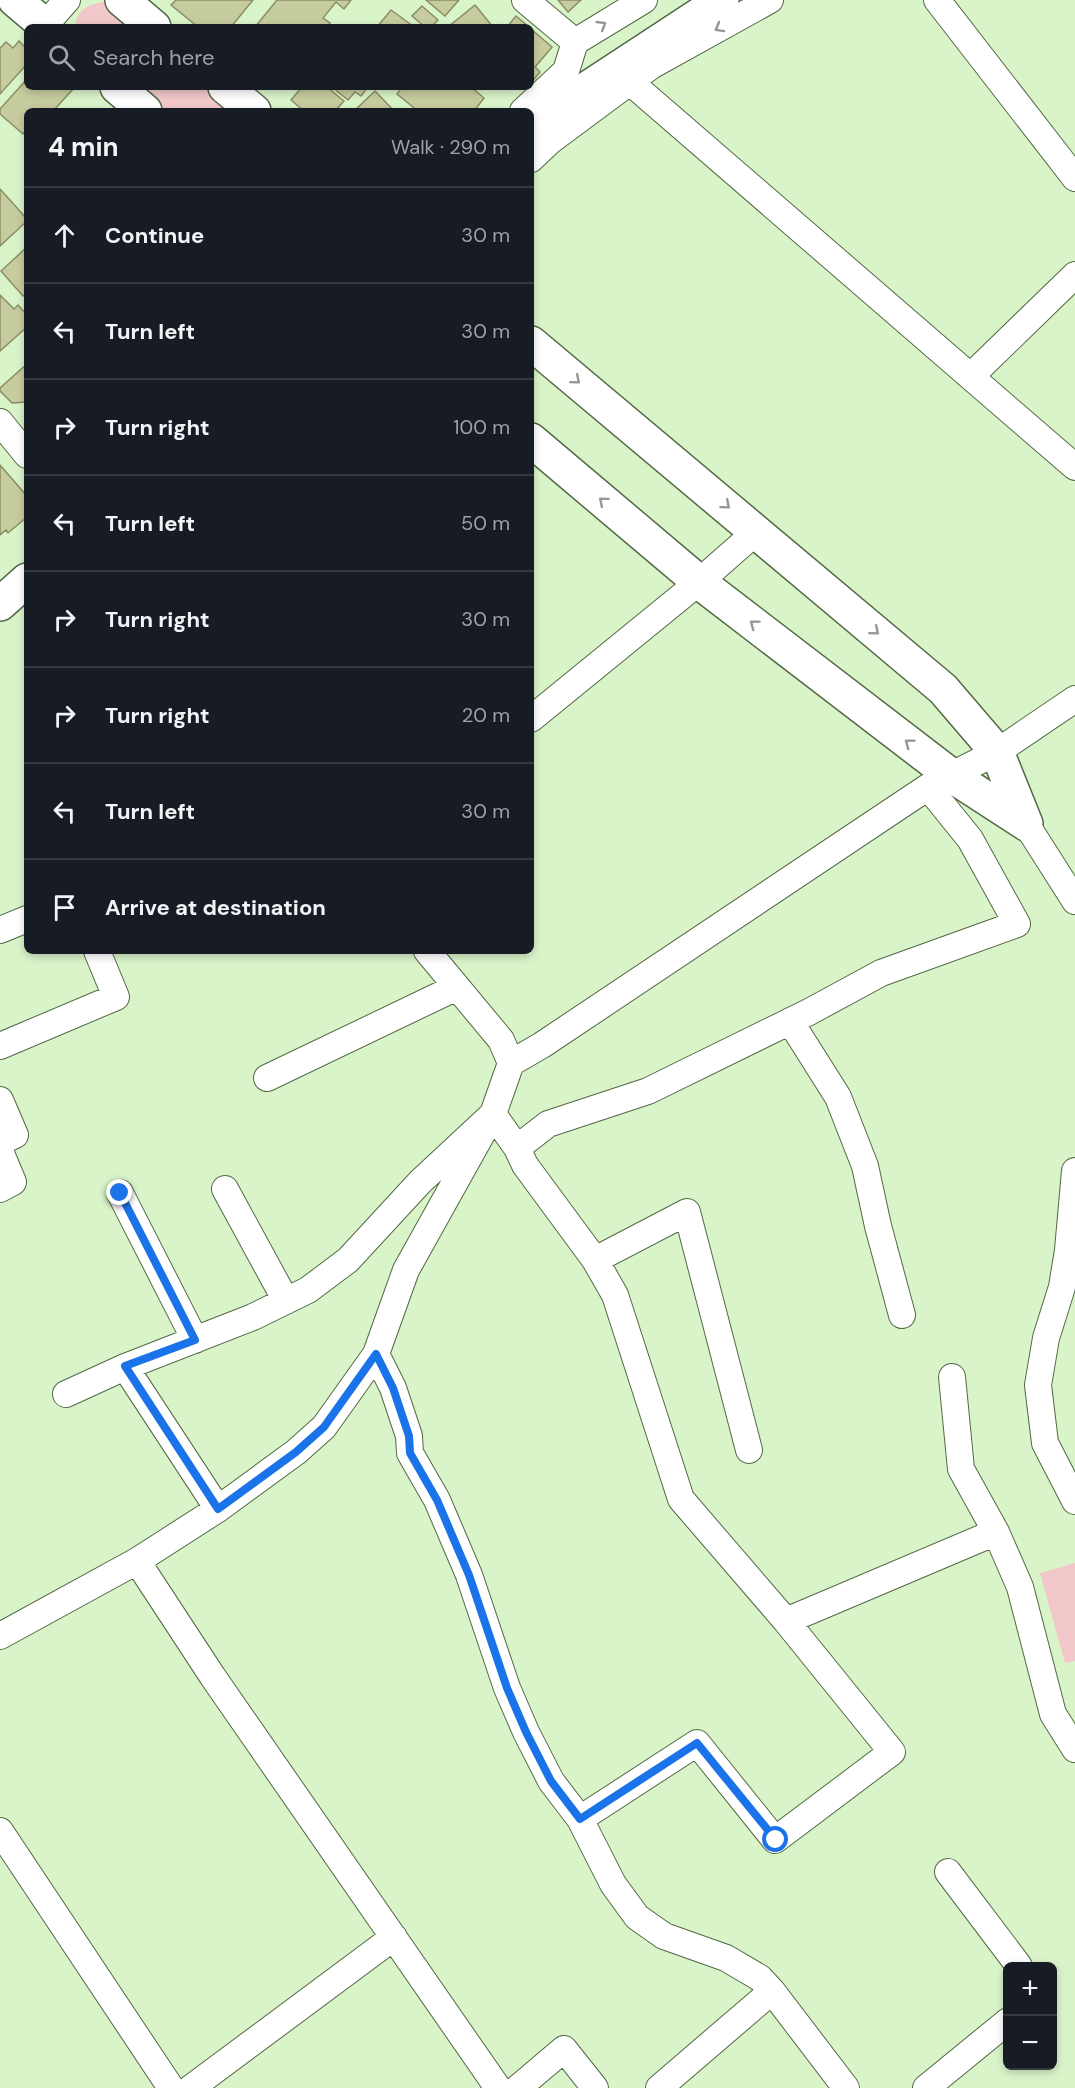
<!DOCTYPE html>
<meta charset="utf-8">
<style>
body{margin:0;font-family:"DM Sans",sans-serif;background:#20242c;color:#f1f3f6}
.controls{position:absolute;right:18px;bottom:18px;display:grid;overflow:hidden;border-radius:9px;box-shadow:0 3px 9px #0003}
.controls button{width:54px;height:54px;display:grid;place-items:center;padding:0;border:0;border-bottom:2px solid #363941;background:#171b24;color:#f1f3f6;font:30px sans-serif}
.stop{position:absolute;width:18px;height:18px;margin:-14px;border:4px solid #1a73e8;border-radius:50%;background:#fff}
.stop.end{background:#1a73e8;border-color:#fff;box-shadow:0 2px 6px #0008}
.list{margin:0;padding:0;list-style:none}
h2{display:flex;justify-content:space-between;align-items:center;height:78px;margin:0;padding:0 24px;font-size:26px}
h2 small{font-size:20px;font-weight:400;color:#9ea1a6}
.list li{display:grid;grid-template-columns:39px 1fr auto;gap:18px;align-items:center;box-sizing:border-box;height:96px;padding:0 24px;border-top:2px solid #363941}
.list b{display:block;font-size:22px;white-space:nowrap}
.list em{font-size:20px;font-style:normal;color:#9ea1a6}
.icon{flex:none;width:33px;height:33px;fill:none;stroke:currentColor;stroke-width:2;stroke-linecap:round;stroke-linejoin:round}
.map{position:relative;flex:none;width:1075px;height:2088px;overflow:hidden}
.search{position:absolute;background:#171b24;box-shadow:0 3px 9px #0003;left:24px;top:24px;width:510px;height:66px;display:flex;align-items:center;gap:15px;box-sizing:border-box;padding:0 21px;border-radius:9px;color:#9ea1a6;font-size:22px}
.panel{position:absolute;background:#171b24;box-shadow:0 3px 9px #0003;left:24px;top:108px;width:510px;height:846px;border-radius:9px}
.map>svg:first-child{display:block}
</style>
<div class="map">
<svg width="1075" height="2088" viewBox="0 0 1075 2088">
<rect width="100%" height="100%" fill="#daf4ca"/>
<path fill="#f1c7ca" d="M105 2 134 27H75C76 10 90 3 105 2Z
M135 87H205L234 111H164Z
M1075 1563V1661L1065 1663 1040 1573Z"/>
<path fill="#c7cc9f" stroke="#898e63" stroke-width="1.5" d="M176 0H253L231 27H198L171 5Z
M277 0H351L344 9 336 2 323 18 330 23 327 27H255Z
M426 0H459L445 16Z
M558 0H581L568 12Z
M475 5 493 27H448Z
M422 6 438 20 431 27H425L412 16Z
M391 10 398 15 414 27H377Z
M516 16 529 27H507Z
M531 29 552 47 535 67 540 72 531 83Z
M19 41 27 49V64L0 94V48L6 42 13 48Z
M27 79V87H75L53 111H27V129L23 134 0 114V109Z
M302 87H327L344 101 335 111H304L291 100Z
M332 87H368L361 96 355 92 348 100Z
M402 87H471L484 98 474 111H418L397 94Z
M375 91 394 111H354Z
M0 189 27 219V221L0 246Z
M27 247V293L23 296 1 271Z
M0 295 14 309 18 305 27 315V327L0 351Z
M27 364V402L12 403 0 391V388Z
M0 465 27 496V517L8 533 6 530 0 535Z"/>
<g fill="none" stroke-linecap="round" stroke-linejoin="round">
<g stroke="#536844" stroke-width="28">
<path id="street" d="M525 0 575 42
M937 0 1075 178
M45 25 67 0
M630 82 1075 467
M523 111 566 71 575 42 644 0
M531 159 550 141 651 66 770 0
M971 376 1075 275
M0 422 27 455
M531 719 699 582 757 531
M1026 824 1075 901
M0 930 27 919
M427 951 501 1040 511 1063
M790 1021 838 1097 865 1166 878 1226 902 1315
M0 1046 116 997 97 951
M267 1078 457 987
M0 1100 15 1135 0 1142
M517 1148 548 1124 648 1091 809 1012 881 973 1017 924 970 839 928 787
M0 1151 13 1182 0 1189
M1075 1171 1068 1250 1062 1287 1046 1338 1038 1385 1045 1443 1075 1501
M225 1189 286 1301
M120 1193 195 1340
M595 1260 687 1212 749 1450
M376 1354 393 1388 409 1436 410 1453 437 1500 469 1575 507 1688 526 1732 551 1781 580 1819 613 1884 637 1917 664 1936 726 1958 760 1978 772 1991 846 2088
M125 1367 218 1509
M952 1377 961 1469 996 1532 1020 1587 1053 1714 1075 1749
M66 1394 125 1367 253 1317 308 1290 348 1260 420 1182 493 1114 517 1148 525 1165 595 1260 615 1295 681 1499 786 1621 892 1752 775 1840 697 1743 580 1819
M137 1561 213 1677 498 2088
M786 1621 996 1532
M0 1636 137 1561 218 1509 296 1452 324 1427 376 1354 406 1270 493 1114 511 1063 542 1045 928 787 997 752 1075 699
M0 1831 171 2088
M948 1872 1019 1966
M191 2088 394 1937
M518 2088 564 2049 595 2088
M659 2088 772 1991
M926 2088 1008 2021"/>
</g>
<g stroke="#536844" stroke-width="36">
<path id="secondary" d="M15 0 47 27
M122 0 154 27
M117 87 145 111
M225 87 254 111
M531 136 577 95 722 0
M531 343 943 689 997 752 1026 824
M531 440 699 582 952 776 1026 824
M0 604 27 580"/>
</g>
<use href="#street" stroke="#fff" stroke-width="26"/>
<use href="#secondary" stroke="#fff" stroke-width="33"/>
</g>
<defs><path id="oneway-chevron" d="M-2-3.5L2.5 0L-2 3.5" fill="none" stroke-width="1.6" stroke-linecap="round" stroke-linejoin="round" transform="scale(1.5)"/></defs>
<g stroke="#949891">
<use href="#oneway-chevron" transform="translate(602 25) rotate(-31)"/>
<use href="#oneway-chevron" transform="translate(719 28) rotate(151)"/>
<use href="#oneway-chevron" transform="translate(576 380) rotate(40)"/>
<use href="#oneway-chevron" transform="translate(603 501) rotate(-140)"/>
<use href="#oneway-chevron" transform="translate(726 505) rotate(40)"/>
<use href="#oneway-chevron" transform="translate(754 624) rotate(-143)"/>
<use href="#oneway-chevron" transform="translate(875 631) rotate(40)"/>
<use href="#oneway-chevron" transform="translate(909 743) rotate(-143)"/>
</g>
<g fill="none" stroke-linecap="round" stroke-linejoin="round">
<path stroke="#1a73e8" stroke-width="8" d="M120 1193 195 1340 125 1366 218 1509 296 1452 324 1427 376 1354 393 1388 409 1436 410 1453 437 1500 469 1575 507 1688 526 1732 551 1781 580 1819 697 1743 776 1840"/>
</g>
</svg>
<div class="controls">
<button>+</button>
<button>−</button>
</div>
<div class="stop" style="left:776px;top:1840px"></div>
<div class="stop end" style="left:120px;top:1193px"></div>
<div class="search"><svg class="icon" aria-label="search" viewBox="0 0 24 24"><circle cx="10" cy="10" r="6"/><path d="M15 15l6 6"/></svg>Search here</div>
<section class="panel">
<h2>4 min<small>Walk · 290 m</small></h2>
<ul class="list">
<li><svg class="icon" aria-label="ahead" viewBox="0 0 24 24"><path d="M12 20V5M6 11l6-6 6 6"/></svg><div><b>Continue</b></div><em>30 m</em></li>
<li><svg class="icon" aria-label="left" viewBox="0 0 24 24"><path d="M17 20v-9H6M10 6l-5 5 5 5"/></svg><div><b>Turn left</b></div><em>30 m</em></li>
<li><svg class="icon" aria-label="right" viewBox="0 0 24 24"><path d="M7 20v-9h11M14 6l5 5-5 5"/></svg><div><b>Turn right</b></div><em>100 m</em></li>
<li><svg class="icon" aria-label="left" viewBox="0 0 24 24"><path d="M17 20v-9H6M10 6l-5 5 5 5"/></svg><div><b>Turn left</b></div><em>50 m</em></li>
<li><svg class="icon" aria-label="right" viewBox="0 0 24 24"><path d="M7 20v-9h11M14 6l5 5-5 5"/></svg><div><b>Turn right</b></div><em>30 m</em></li>
<li><svg class="icon" aria-label="right" viewBox="0 0 24 24"><path d="M7 20v-9h11M14 6l5 5-5 5"/></svg><div><b>Turn right</b></div><em>20 m</em></li>
<li><svg class="icon" aria-label="left" viewBox="0 0 24 24"><path d="M17 20v-9H6M10 6l-5 5 5 5"/></svg><div><b>Turn left</b></div><em>30 m</em></li>
<li><svg class="icon" aria-label="arrive" viewBox="0 0 24 24"><path d="M6 21V4h12l-3 4 3 4H6"/></svg><div><b>Arrive at destination</b></div></li>
</ul>
</section>
</div>
